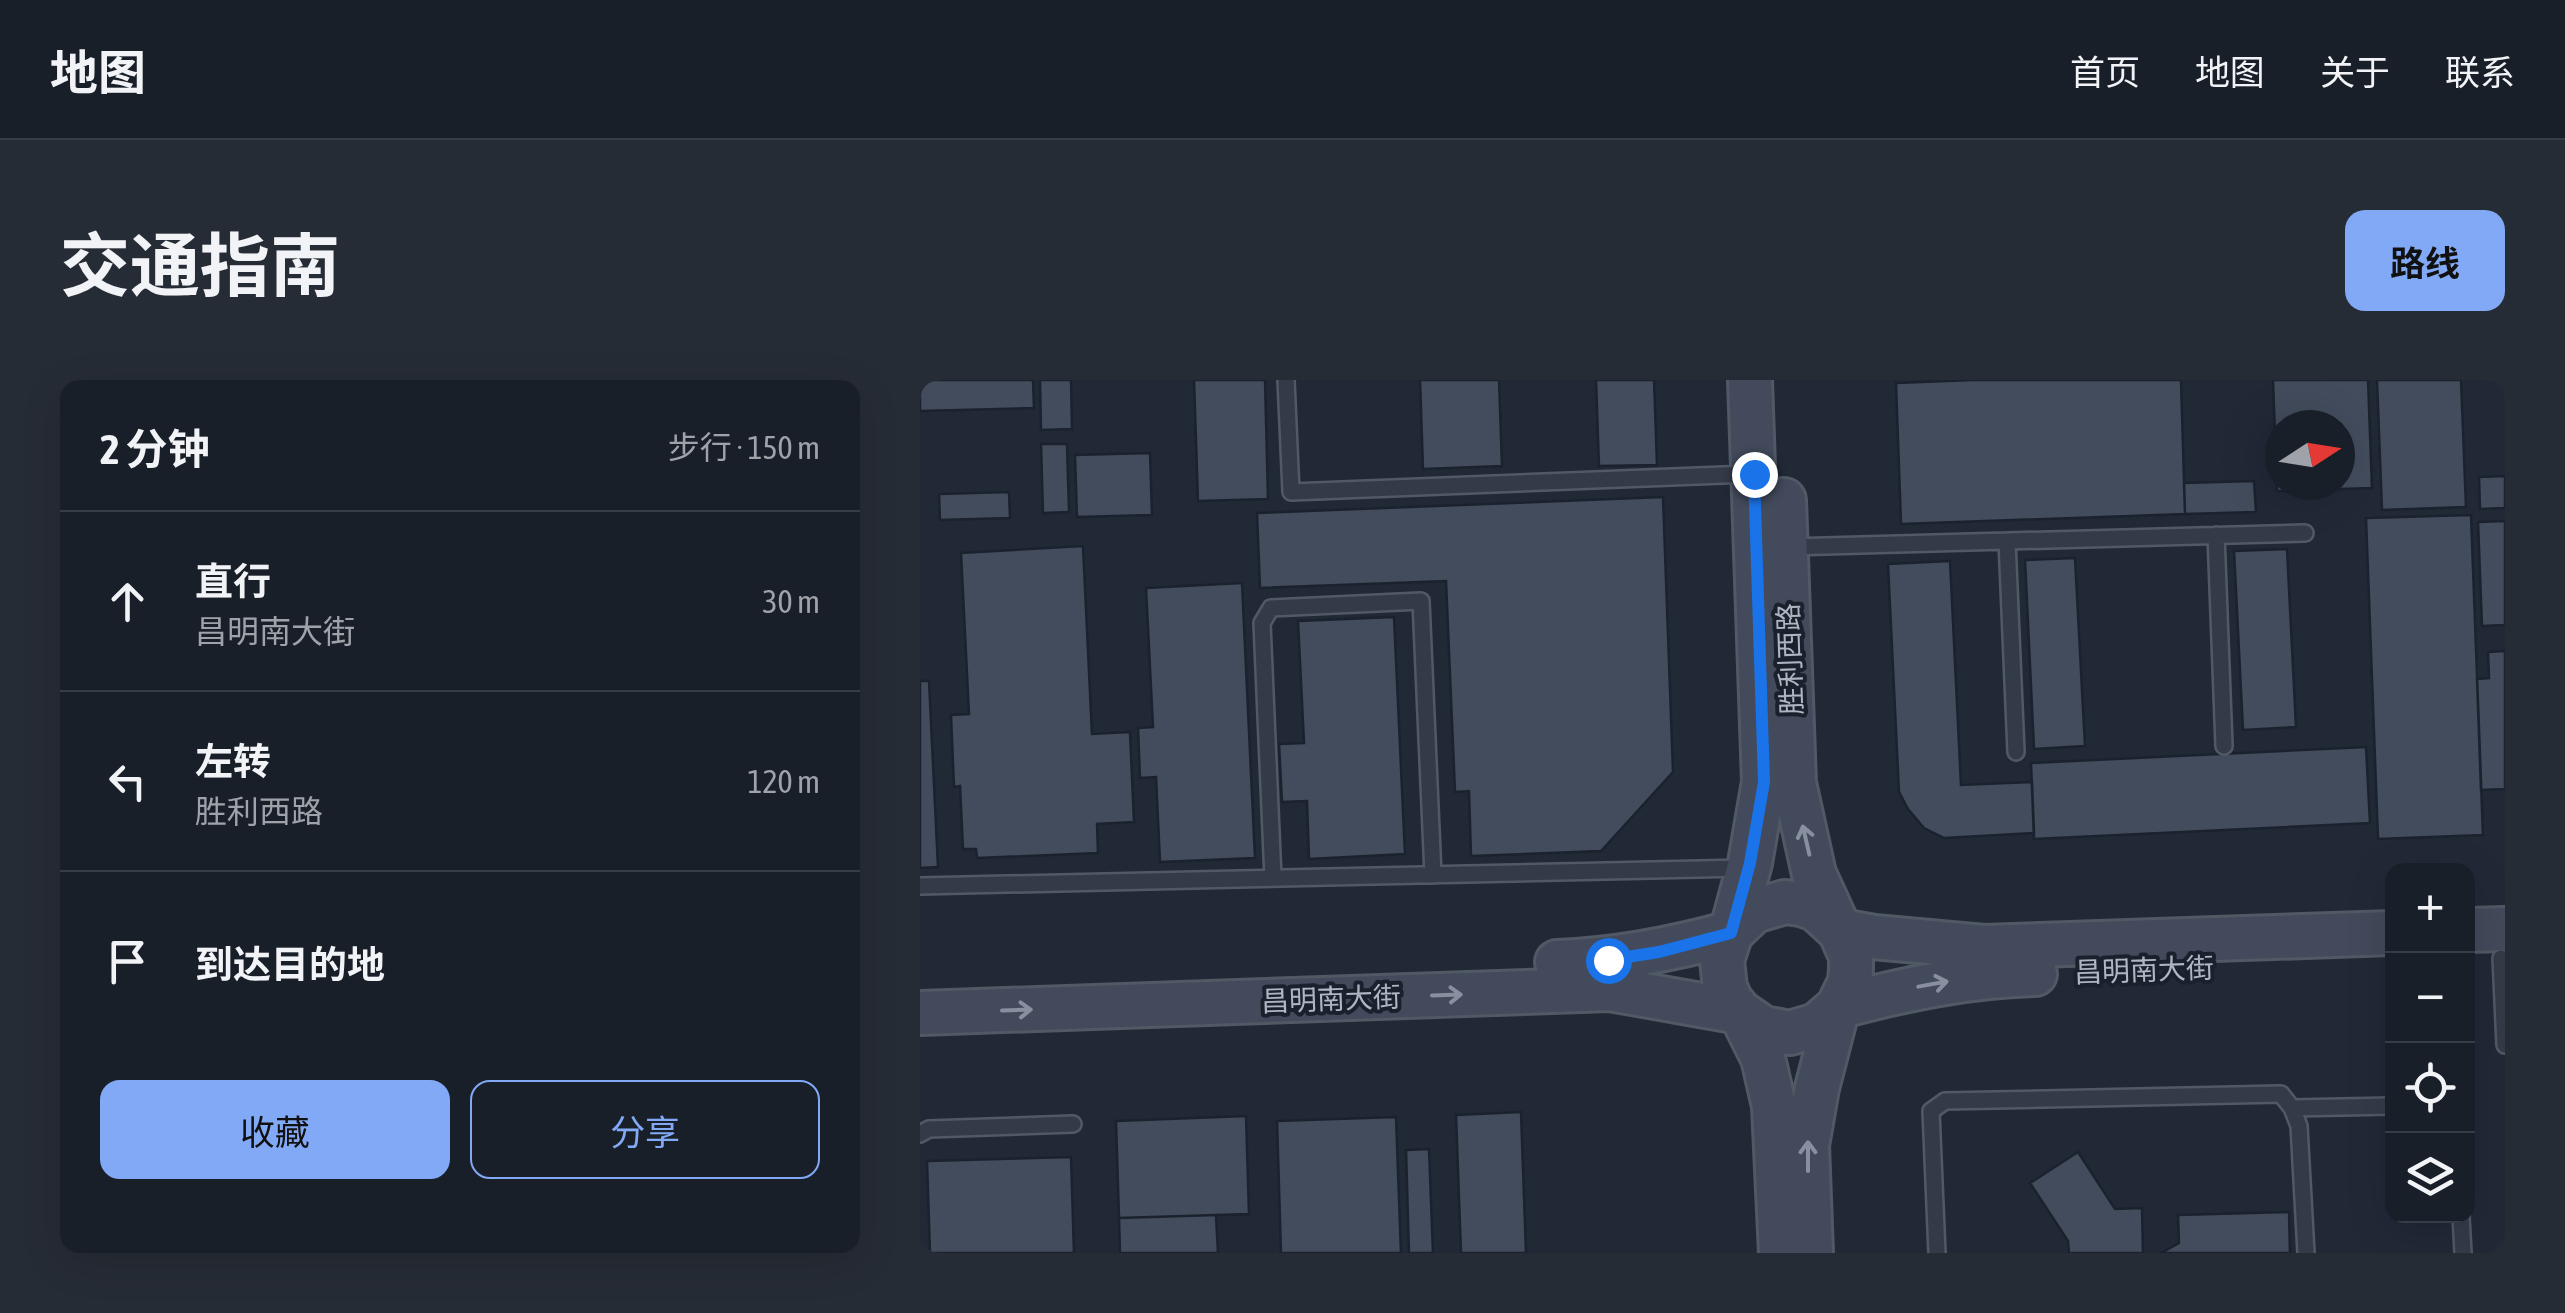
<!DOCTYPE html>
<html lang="zh">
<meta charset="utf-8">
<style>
body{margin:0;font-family:"Asap Condensed","Noto Sans SC",sans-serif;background:#262c35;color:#f1f3f6}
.controls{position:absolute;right:30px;bottom:30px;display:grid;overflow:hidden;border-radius:20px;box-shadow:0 10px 40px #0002}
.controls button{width:90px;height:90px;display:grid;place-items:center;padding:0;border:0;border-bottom:2px solid #373d46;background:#191f29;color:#f1f3f6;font:50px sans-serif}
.compass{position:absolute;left:1345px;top:30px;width:90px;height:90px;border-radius:50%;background:#191f29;box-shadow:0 10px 40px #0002;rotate:78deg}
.stop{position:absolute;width:30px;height:30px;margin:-22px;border:8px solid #1a73e8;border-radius:50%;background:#fff}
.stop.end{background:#1a73e8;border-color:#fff;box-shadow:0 2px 10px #0008}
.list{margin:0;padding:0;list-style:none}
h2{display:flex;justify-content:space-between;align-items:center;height:130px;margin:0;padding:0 40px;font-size:42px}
h2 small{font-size:32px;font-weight:400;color:#9fa2a8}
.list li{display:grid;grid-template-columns:65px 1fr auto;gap:30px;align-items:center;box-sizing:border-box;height:180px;padding:0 40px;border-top:2px solid #373d46}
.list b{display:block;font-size:38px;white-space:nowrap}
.list p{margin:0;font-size:32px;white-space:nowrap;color:#9fa2a8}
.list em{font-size:32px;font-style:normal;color:#9fa2a8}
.actions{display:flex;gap:20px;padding:30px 40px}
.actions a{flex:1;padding:22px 0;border:2px solid #82a9f5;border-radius:20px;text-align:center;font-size:35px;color:#82a9f5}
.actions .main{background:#82a9f5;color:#111}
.icon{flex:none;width:55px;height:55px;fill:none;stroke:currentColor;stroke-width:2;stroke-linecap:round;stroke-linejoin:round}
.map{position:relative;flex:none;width:1585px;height:873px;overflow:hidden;border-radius:20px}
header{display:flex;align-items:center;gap:60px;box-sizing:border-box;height:140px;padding:0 50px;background:#191f29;border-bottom:2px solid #373d46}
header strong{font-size:48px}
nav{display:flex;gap:55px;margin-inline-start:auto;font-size:35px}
.intro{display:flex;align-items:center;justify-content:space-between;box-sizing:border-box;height:240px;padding:0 60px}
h1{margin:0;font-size:70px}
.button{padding:25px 45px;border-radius:20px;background:#82a9f5;color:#111;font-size:35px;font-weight:700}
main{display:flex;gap:60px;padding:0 60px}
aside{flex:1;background:#191f29;border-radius:20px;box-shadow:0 10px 40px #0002}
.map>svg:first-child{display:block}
</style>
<header>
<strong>地图</strong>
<nav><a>首页</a><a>地图</a><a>关于</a><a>联系</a></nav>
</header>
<div class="intro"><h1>交通指南</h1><a class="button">路线</a></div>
<main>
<aside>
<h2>2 分钟<small>步行 · 150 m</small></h2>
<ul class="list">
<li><svg class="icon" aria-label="ahead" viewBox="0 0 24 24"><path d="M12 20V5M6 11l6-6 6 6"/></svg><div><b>直行</b><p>昌明南大街</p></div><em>30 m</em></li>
<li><svg class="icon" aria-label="left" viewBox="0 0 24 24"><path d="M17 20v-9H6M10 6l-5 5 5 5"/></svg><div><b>左转</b><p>胜利西路</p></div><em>120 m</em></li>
<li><svg class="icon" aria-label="arrive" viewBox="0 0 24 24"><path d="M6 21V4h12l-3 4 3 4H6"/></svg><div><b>到达目的地</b></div></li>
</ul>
<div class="actions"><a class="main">收藏</a><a>分享</a></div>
</aside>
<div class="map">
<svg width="1585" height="873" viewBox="0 0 1585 873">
<rect width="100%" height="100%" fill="#212937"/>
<path fill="#424c5c" stroke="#1b222e" stroke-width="2.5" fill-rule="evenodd" d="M0 0H113L114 28 0 31Z
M120 0H151L152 49 121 50Z
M274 0H345L348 119 278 121Z
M500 0H579L582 86 503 89Z
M676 0H734L737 85 679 86Z
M1053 0H1261L1265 134 981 144 976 3Z
M1353 0H1448L1452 108 1357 111ZM1360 45H1420V105H1360Z
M1457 0H1541L1546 127 1462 130Z
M121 64H147L149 132 123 133Z
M230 73 232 135 157 137 155 75Z
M1585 96V128L1560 129 1559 97Z
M1334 101 1336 132 1265 134 1264 103Z
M89 112 90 138 20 140 19 114Z
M743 117 753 392 681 471 551 476 549 411 535 412 526 201 340 208 337 133Z
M1551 135 1563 455 1458 459 1446 138Z
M1585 141V245L1562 246 1558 142Z
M163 166 172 354 210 352 214 442 177 444 178 473 57 478 56 469H43L40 406 34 407 31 335 49 334 41 173Z
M1367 169 1376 347 1323 350 1314 171Z
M1155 178 1165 366 1114 369 1105 180Z
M1030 181 1041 405 1112 402 1114 453 1024 458 1004 448 988 429 979 412 968 184Z
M322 203 335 478 240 482 236 397 220 398 218 348 233 347 226 208Z
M474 237 485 474 389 479 387 421 362 422 359 364 384 363 378 241Z
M1585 271V409L1561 410 1557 299 1569 298 1568 272Z
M0 301H9L18 487 0 488Z
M1446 367 1450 443 1114 459 1111 383Z
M601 732 606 873H541L536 735Z
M326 736 329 834 199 838 196 741Z
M476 737 481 873H361L357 741Z
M509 769 513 873H489L486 770Z
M1158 772 1195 829 1222 828 1223 873H1149L1148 861 1110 803Z
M151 777 154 873H10L7 781Z
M1369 832 1370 873H1241L1259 863 1258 835Z
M296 835 298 873H200L199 838Z"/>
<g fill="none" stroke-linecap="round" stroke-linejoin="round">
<g stroke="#515965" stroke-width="20">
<path id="service" d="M366 0 371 112 829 94
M1296 155 1304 366
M1087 161 1096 372
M869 167 1385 153
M353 498 342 243 351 228 501 221 513 495
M0 506 825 488
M1581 578 1585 665
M1372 728 1472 726
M0 754 9 749 153 744
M1541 836 1543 873
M1017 873 1011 731 1025 721 1361 714 1372 728 1379 746 1386 873"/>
</g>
<g stroke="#515965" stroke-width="48">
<path id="secondary" d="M864 120 874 403 894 494 920 551 954 557 1064 567 1472 553
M1548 550 1585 549
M637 582C697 580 753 569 811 553L830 483 844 402 830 0
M0 633 690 609 820 632 843 648 870 653 897 645 918 627 930 602 931 589V576L920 551 896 529 881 524 865 522 834 531 811 553 802 580 805 608 811 621 820 632 843 678 854 726 861 873
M891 873 887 765 897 708 918 627C984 609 1047 596 1115 594"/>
</g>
<use href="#service" stroke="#343b48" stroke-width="15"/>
<use href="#secondary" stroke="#424a5b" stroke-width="42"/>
</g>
<defs><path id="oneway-shaft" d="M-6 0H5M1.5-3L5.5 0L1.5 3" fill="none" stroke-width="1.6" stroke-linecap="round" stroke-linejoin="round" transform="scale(2.5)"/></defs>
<g stroke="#88909f">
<use href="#oneway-shaft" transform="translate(886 460) rotate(-103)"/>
<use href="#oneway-shaft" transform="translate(1013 604) rotate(-10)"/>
<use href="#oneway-shaft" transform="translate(527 615) rotate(-2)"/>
<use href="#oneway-shaft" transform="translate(97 630) rotate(-2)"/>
<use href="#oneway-shaft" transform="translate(888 776) rotate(-90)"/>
</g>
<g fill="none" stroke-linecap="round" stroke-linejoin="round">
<path stroke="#1a73e8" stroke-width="12" d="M688 580 739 572 811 553 830 483 844 402 834 94"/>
</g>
<g text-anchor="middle" stroke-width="8" stroke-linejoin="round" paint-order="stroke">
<g font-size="28" fill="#aeb6c4" stroke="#1a202c">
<text transform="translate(870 279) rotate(-92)" y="10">胜利西路</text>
<text transform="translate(1224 590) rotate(-2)" y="10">昌明南大街</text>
<text transform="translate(411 619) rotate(-2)" y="10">昌明南大街</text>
</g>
</g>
</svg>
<div class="controls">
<button>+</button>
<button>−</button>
<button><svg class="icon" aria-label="locate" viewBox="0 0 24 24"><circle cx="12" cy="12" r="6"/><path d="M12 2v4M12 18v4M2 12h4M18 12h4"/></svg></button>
<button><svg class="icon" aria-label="layers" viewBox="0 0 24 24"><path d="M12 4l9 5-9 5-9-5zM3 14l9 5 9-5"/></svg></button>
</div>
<svg class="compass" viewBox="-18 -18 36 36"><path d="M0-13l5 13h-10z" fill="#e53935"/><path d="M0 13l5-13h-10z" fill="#9fa2a8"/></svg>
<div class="stop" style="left:688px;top:580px"></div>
<div class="stop end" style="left:834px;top:94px"></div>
</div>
</main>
